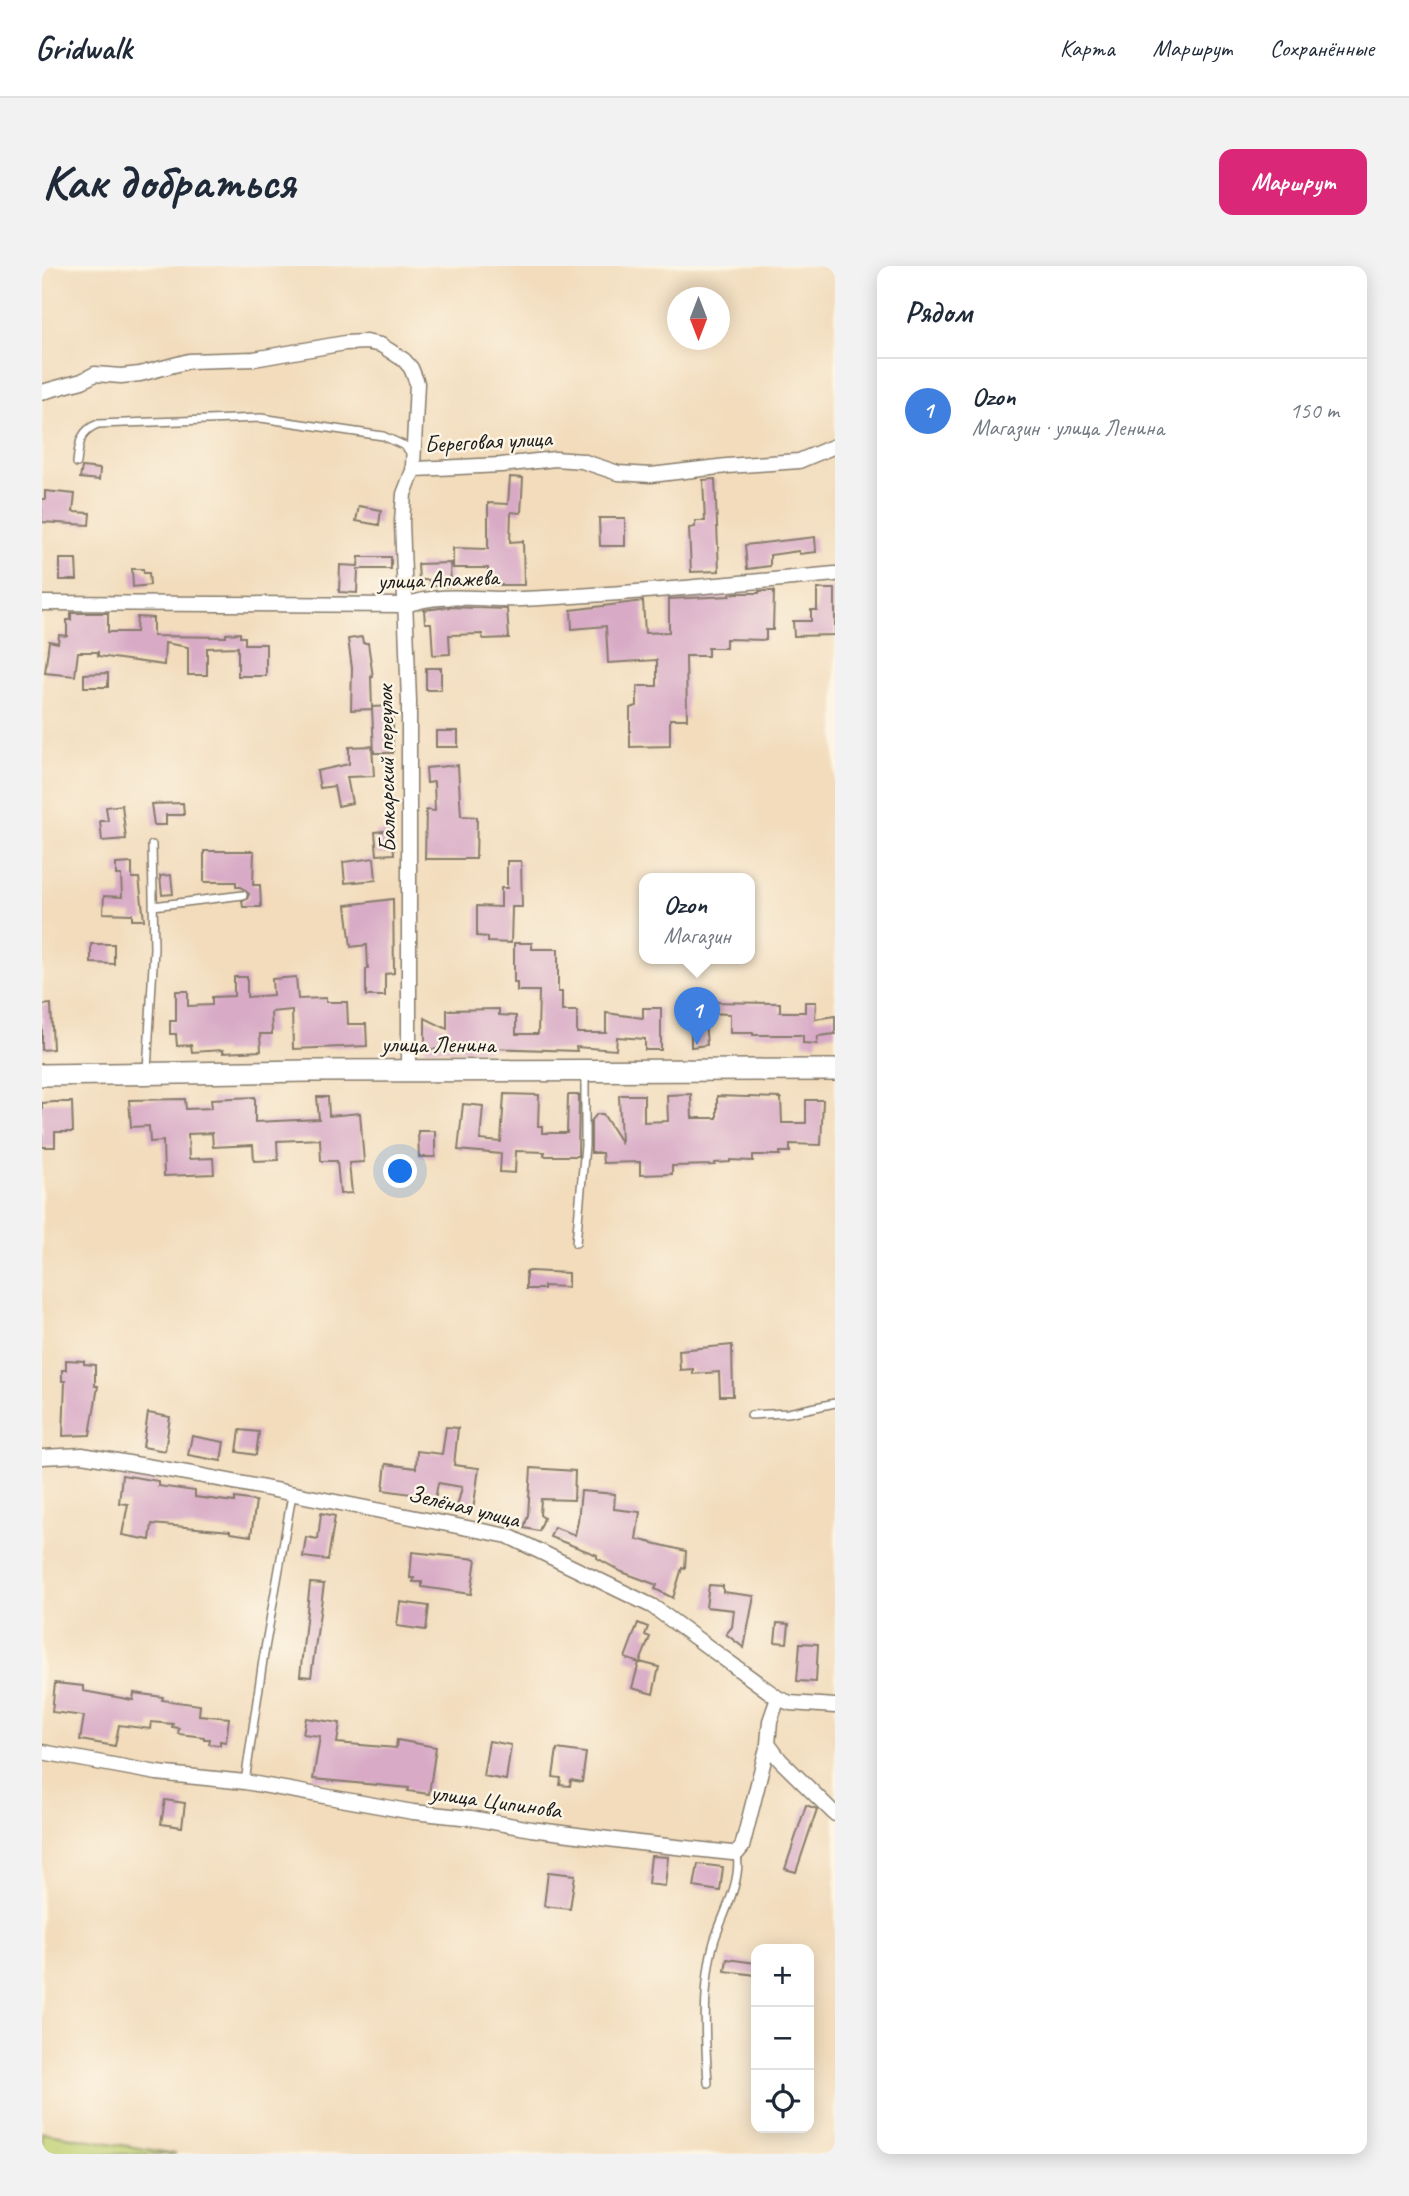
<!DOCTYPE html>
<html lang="ru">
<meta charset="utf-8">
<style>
body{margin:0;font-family:Caveat,sans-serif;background:#f2f2f3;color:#1f2937}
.controls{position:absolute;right:21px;bottom:21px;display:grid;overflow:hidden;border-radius:14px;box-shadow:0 4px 18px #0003}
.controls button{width:63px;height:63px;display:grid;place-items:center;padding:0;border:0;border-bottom:2px solid #e0e1e3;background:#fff;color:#1f2937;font:35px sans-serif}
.compass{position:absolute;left:625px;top:21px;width:63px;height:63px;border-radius:50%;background:#fff;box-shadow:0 4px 18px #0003;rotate:180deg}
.you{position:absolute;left:359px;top:906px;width:24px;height:24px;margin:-18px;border:5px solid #fff;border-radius:50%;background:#1a73e8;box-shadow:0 0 0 10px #1a73e833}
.badge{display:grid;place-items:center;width:46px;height:46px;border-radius:50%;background:#db2777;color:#fff;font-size:23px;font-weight:700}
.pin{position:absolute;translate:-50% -58px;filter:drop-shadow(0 2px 4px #0008)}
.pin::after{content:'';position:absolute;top:37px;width:24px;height:21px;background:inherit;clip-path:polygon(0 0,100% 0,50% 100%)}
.popup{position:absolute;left:597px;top:607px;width:116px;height:91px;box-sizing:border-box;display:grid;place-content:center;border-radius:14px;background:#fff;filter:drop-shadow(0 2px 5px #0005);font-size:23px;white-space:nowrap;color:#747a83}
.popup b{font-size:26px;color:#1f2937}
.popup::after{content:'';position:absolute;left:50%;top:100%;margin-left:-14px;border:14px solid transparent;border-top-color:#fff}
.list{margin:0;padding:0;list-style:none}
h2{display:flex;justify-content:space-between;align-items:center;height:91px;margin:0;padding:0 28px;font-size:30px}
h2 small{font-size:23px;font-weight:400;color:#747a83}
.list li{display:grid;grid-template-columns:46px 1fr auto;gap:21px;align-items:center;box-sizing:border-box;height:105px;padding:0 28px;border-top:2px solid #e0e1e3}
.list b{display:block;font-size:26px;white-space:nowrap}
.list p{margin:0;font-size:23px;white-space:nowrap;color:#747a83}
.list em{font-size:23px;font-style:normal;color:#747a83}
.icon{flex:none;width:38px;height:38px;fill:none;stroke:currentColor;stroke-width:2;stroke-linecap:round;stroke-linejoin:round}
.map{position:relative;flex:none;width:793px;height:1888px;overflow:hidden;border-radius:14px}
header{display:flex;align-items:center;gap:42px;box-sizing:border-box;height:98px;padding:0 35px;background:#fff;border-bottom:2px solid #e0e1e3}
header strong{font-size:33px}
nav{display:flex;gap:38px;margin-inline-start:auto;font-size:24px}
.intro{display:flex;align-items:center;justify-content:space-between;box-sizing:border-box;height:168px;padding:0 42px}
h1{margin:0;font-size:49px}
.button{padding:18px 32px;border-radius:14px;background:#db2777;color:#fff;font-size:24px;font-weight:700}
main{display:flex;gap:42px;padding:0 42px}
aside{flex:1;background:#fff;border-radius:14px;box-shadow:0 4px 18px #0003}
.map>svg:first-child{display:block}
</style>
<header>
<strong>Gridwalk</strong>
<nav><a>Карта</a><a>Маршрут</a><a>Сохранённые</a></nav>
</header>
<div class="intro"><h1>Как добраться</h1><a class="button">Маршрут</a></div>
<main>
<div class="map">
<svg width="793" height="1888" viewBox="0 0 793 1888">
<rect width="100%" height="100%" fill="#fcf5e5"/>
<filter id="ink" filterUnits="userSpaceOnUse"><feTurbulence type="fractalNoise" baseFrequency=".0143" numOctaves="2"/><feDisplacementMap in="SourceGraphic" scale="14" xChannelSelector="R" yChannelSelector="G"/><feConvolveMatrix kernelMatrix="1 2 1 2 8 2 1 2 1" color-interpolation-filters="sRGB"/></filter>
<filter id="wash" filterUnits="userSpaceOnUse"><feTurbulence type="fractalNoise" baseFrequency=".00686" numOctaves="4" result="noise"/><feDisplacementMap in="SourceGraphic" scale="28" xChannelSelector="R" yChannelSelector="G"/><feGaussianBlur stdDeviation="1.57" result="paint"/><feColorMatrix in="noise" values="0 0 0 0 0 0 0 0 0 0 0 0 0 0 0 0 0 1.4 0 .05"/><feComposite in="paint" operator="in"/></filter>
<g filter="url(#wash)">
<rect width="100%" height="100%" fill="#f2dcbc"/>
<path fill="#bfd072" stroke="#6e7647" stroke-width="2" d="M0 1866 134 1888H0Z"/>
<g id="blocks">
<path fill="#d8aac6" d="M40 201 58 203 57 214 38 212Z
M468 211 481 212 479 247 469 246 468 276 481 275 482 319H447L446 302H411V282L446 283V237L466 238Z
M673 213 677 305 649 306 647 262 653 261V255H663L661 214Z
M3 225 33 228 31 246 48 247 47 259 0 256V233H3Z
M317 240 339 244 337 259 314 255Z
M557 252H583V280H558Z
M773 271 774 286 757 288V285L728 289V300L705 303 703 279Z
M317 291H349V303H316L315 327 297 326 298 299 316 300Z
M18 293H34L35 314H18Z
M408 297 409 320H387V314H377L376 298Z
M90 303H101L102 307H107L108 319 91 321Z
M775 323H793V369L752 370 751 355H769V344H775Z
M717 325H732L731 364H724V374L684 373V382H666V390H644L645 453H628V480L588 481V442L595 440V420H615V394L566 397 564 360 530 363 529 344 601 335 603 367 627 366V333L688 330V328L694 327H717Z
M407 341 465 343 467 372 441 373 440 368 407 369 408 388 391 389 389 357H383L382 344Z
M29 347H66V366H94L95 351 111 352V370L184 371V368L198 367V371H203V378H224V410H196V381L165 382V409H146V381L123 377 122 399 56 390V386H36L33 410 3 407 7 375 16 377 17 369 25 370V354H29Z
M320 371 321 377H326L331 411H329L330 443 309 444 310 402 306 373Z
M384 402H399V424H384Z
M66 407V421H42V408Z
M351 440V487H332L330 441Z
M394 465H416V481H394Z
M330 480 332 510 305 511 310 537 296 540 292 520 278 522 275 505 307 498V481Z
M416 499 419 550 435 551 434 593H383L384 544 393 545 392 516 385 517 384 502Z
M141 537 142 549H124V559H112L109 538Z
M80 539 84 573 60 575 58 555H66L64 541Z
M350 564 352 588 335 589 333 566Z
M162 585H212L211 619H218L219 641H201L200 635 205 633 207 628 199 621H194V616H162Z
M332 592 334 614 303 617 301 596Z
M465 595H479L480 641H470L469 677 446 676V671L435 670V640L459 641V622H465Z
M90 597V612H97L102 654H90V648L61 647 62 630 80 631 79 609H74V598Z
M129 609 131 628 120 629 118 610Z
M351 633 352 707 343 708V730H324V703H326L325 679 309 681 304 639Z
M472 677H490V683H516V726H520V745H535V767H564V747L601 752V742H619V784H603V773L575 771 574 784 534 781 535 785 447 782V784L383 783V752L405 763V744L457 743V749L474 750V768H496L497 725H475V716H472Z
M49 678H72V698L49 697Z
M192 711H205V731L231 729 230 713 254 711 256 733 284 732V736H305L306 758H324L325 780 251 783 250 744 229 746 230 768H218L219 785 181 787V784L150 786 149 779 135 780 134 768H128V755H134V725H146V740L170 739V731L192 730Z
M666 736 738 737V746H763V736H774L773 753 793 750V768L776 770 775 778 761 777V769H711V767H688V748L666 747Z
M9 738 11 783 0 784V739Z
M662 744 665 779 649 781V745Z
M462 828 497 829 496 860H500V867H525L526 829H537L536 890H502L503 886 474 885 473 907 458 906 459 888 416 884 421 838 441 840 438 874 459 876Z
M649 828 650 852H675V830L739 832 740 857H764V834H781L779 879 748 878V886H738V889H711V895L688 894V896L673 897V899L630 900V908L598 909V896L561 897 560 887H549V855L555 848H561L579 876 577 829H602V856L626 855 625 829Z
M213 831V856L277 853 275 831H286L287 850 318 847 322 896 307 897 310 927 298 928 295 895H279L278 873 235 875 236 894 212 895 211 879 171 881 170 867 146 868 147 893 171 892 172 908 122 910 121 875 108 876 107 860 89 861 87 834 143 833 144 843 170 842 169 833Z
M12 836H30L31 866H13V881H0V837Z
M376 865H393V891H377Z
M488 1005 526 1007V1021L502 1020V1023H484V1006Z
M690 1079 691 1130H678L677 1106 651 1108V1103L638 1104 637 1084Z
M24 1094 42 1095V1098L53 1099V1120H56L48 1169 21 1170 23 1115H20V1104H24Z
M106 1147 128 1151 123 1185 101 1181Z
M404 1161 416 1162 412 1199 437 1202 431 1245 415 1241 420 1221 396 1217 393 1234 382 1233 383 1230 341 1224 344 1198 374 1202 375 1185 400 1188Z
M198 1164 217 1166 214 1189 195 1186Z
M150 1170 182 1176 179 1195 146 1189Z
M489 1202 533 1205 532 1234 499 1233 498 1249 502 1252 497 1265 482 1262 486 1249Z
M80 1209 116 1215V1220L153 1225V1231L193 1236V1232L214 1235 209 1270 188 1267V1265L110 1258 108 1274 80 1269 86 1238 77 1237Z
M539 1225 573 1228 572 1243 598 1246 594 1273 644 1285 643 1303 640 1302 631 1332 613 1323 615 1319 580 1306 555 1292V1289L508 1271 512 1261 533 1269 536 1255Z
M279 1247 293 1250 286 1294 261 1291 264 1271 276 1273Z
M370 1286 434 1293 429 1328 380 1321V1316H371L372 1312H368Z
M268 1317 282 1318 269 1411 258 1410Z
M667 1319 681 1320V1326L712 1330 702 1382 684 1368 690 1361 692 1344 664 1341Z
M358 1336 387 1340 384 1364 355 1360Z
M596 1357 606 1361 603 1369 608 1371 598 1396 617 1401 611 1428 590 1422 597 1397 583 1392Z
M735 1357 747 1358 745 1377 733 1376Z
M758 1377 776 1378 774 1416 755 1415Z
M13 1417 41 1420V1425L91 1434 92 1427 121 1431 120 1434 158 1439 157 1449 187 1452 184 1476 178 1475V1479L167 1478 168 1473H162V1471L136 1468 137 1462 130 1461 131 1458 109 1456 108 1463 77 1459 73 1480 38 1474 42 1450 10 1446Z
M264 1452 298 1457 295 1477 354 1482 355 1474 394 1481 387 1528 366 1525 367 1522 271 1513 278 1470 261 1468Z
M447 1475 469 1479 464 1514 441 1510Z
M515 1483 544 1487 540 1516 529 1514 528 1520 518 1519 519 1512 511 1511Z
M123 1534 143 1537 140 1561 119 1558Z
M764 1539 775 1543 754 1606 743 1603Z
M609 1590 626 1591 623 1620 606 1618Z
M656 1598 681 1601 678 1625 652 1621Z
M506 1606 533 1609 528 1643 502 1640Z
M685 1693 714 1697V1709L683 1705Z"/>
</g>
</g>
<g filter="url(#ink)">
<use href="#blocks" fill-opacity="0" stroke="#877c6c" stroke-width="2"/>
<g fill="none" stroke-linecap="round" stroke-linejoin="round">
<g stroke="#877c6c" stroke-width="10">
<path id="lane" d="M35 197C37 179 37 165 56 158L219 152 341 170 363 180 371 190
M111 640 201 629
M105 805 112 682 110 579
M534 977 543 880V808
M709 1149 746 1147 793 1137
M203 1516 221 1394 250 1229
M666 1817C663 1773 660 1719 672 1676 680 1649 700 1617 695 1588"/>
</g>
<g stroke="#877c6c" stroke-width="17">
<path id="street" d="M0 126 40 115 53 108 79 110 98 108 147 95 212 93 303 77 324 76 339 79 362 94 369 102 375 117 371 200 374 203 459 199 513 193 540 195 576 207 609 209 685 200 757 195 793 180
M0 337 364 339C401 325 441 335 480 333 585 328 689 318 793 308
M367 805V435L360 256 362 228 372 202
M0 1191 40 1189 156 1209 466 1270 610 1340 736 1432 748 1437 793 1440
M726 1478 728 1455 736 1432
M0 1486 115 1507 203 1516 371 1546 429 1552 489 1563 597 1577 690 1587H695L700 1581 726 1478 738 1494 793 1548"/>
</g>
<g stroke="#877c6c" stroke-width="24">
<path id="secondary" d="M0 809 267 805 793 804"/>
</g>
<use href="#lane" stroke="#fff" stroke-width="7"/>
<use href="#street" stroke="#fff" stroke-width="14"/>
<use href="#secondary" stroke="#fff" stroke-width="21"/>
</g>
</g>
<g text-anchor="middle" stroke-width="5" stroke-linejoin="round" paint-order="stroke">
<g font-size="24" fill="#1c1c1c" stroke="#fcf5e5">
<text transform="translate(446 175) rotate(-3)" y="8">Береговая улица</text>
<text transform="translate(396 313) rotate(-2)" y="8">улица Апажева</text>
<text transform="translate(344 503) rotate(-91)" y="8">Балкарский переулок</text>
<text x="396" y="786">улица Ленина</text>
<text transform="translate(422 1240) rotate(14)" y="8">Зелёная улица</text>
<text transform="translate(454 1535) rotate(8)" y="8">улица Ципинова</text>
</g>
</g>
</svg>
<div class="controls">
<button>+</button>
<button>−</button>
<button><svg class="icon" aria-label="locate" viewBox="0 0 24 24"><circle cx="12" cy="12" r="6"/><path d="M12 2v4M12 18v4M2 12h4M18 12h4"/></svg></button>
</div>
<svg class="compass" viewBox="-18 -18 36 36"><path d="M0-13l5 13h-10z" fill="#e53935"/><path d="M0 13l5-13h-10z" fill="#747a83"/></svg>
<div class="you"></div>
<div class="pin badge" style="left:655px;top:779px;background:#3f7fe0">1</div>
<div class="popup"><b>Ozon</b>Магазин</div>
</div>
<aside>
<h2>Рядом<small></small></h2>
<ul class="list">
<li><span class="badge" style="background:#3f7fe0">1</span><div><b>Ozon</b><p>Магазин · улица Ленина</p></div><em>150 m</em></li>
</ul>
</aside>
</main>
